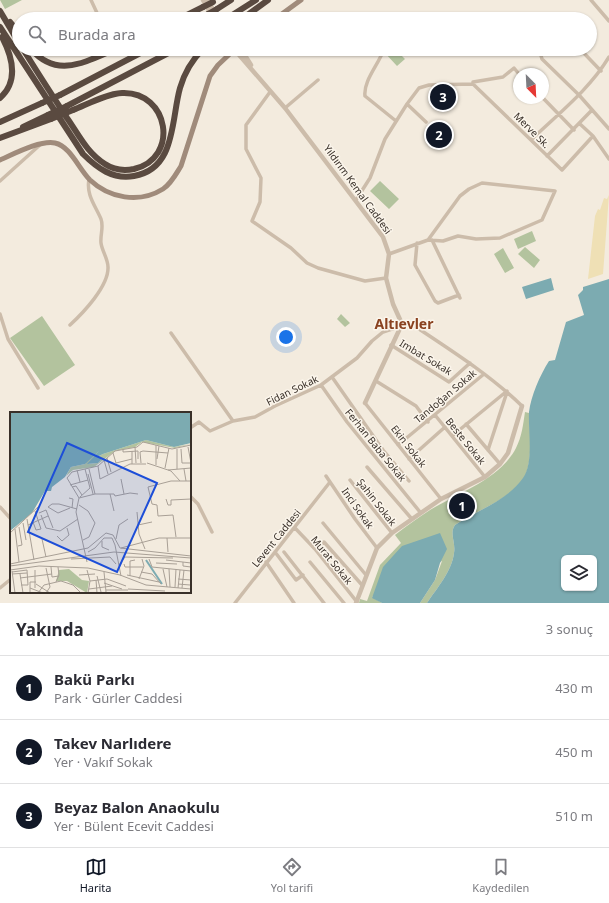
<!DOCTYPE html>
<html lang="tr">
<meta charset="utf-8">
<style>
body{margin:0;font-family:"Noto Sans",sans-serif;background:#f2f2f3;color:#2b2b33}
.controls{position:absolute;right:12px;bottom:12px;display:grid;overflow:hidden;border-radius:6px;box-shadow:0 1px 3px #0004}
.controls button{width:36px;height:36px;display:grid;place-items:center;padding:0;border:0;border-bottom:1px solid #e1e1e2;background:#fff;color:#2b2b33;font:20px sans-serif}
.compass{position:absolute;left:513px;top:68px;width:36px;height:36px;border-radius:50%;background:#fff;box-shadow:0 1px 3px #0004;rotate:156deg}
.you{position:absolute;left:286px;top:337px;width:14px;height:14px;margin:-10px;border:3px solid #fff;border-radius:50%;background:#1a73e8;box-shadow:0 0 0 6px #1a73e833}
.badge{display:grid;place-items:center;width:26px;height:26px;border-radius:50%;background:#111827;color:#fff;font-size:13px;font-weight:700}
.pin{position:absolute;translate:-50% -50%;border:2px solid #fff;box-shadow:0 1px 4px #0006}
.list{margin:0;padding:0;list-style:none}
h2{display:flex;justify-content:space-between;align-items:center;height:52px;margin:0;padding:0 16px;font-size:17px}
h2 small{font-size:13px;font-weight:400;color:#7c7c81}
.list li{display:grid;grid-template-columns:26px 1fr auto;gap:12px;align-items:center;box-sizing:border-box;height:64px;padding:0 16px;border-top:1px solid #e1e1e2}
.list b{display:block;font-size:15px;white-space:nowrap}
.list p{margin:0;font-size:13px;white-space:nowrap;color:#7c7c81}
.list em{font-size:13px;font-style:normal;color:#7c7c81}
.icon{flex:none;width:22px;height:22px;fill:none;stroke:currentColor;stroke-width:2;stroke-linecap:round;stroke-linejoin:round}
.map{position:relative;flex:none;width:609px;height:603px;overflow:hidden}
.search{position:absolute;background:#fff;box-shadow:0 1px 3px #0004;left:12px;right:12px;top:12px;height:44px;display:flex;align-items:center;gap:10px;box-sizing:border-box;padding:0 14px;border-radius:22px;color:#7c7c81;font-size:15px}
.sheet{height:244px;background:#fff}
nav{display:flex;justify-content:space-around;align-items:center;box-sizing:border-box;height:56px;border-top:1px solid #e1e1e2;background:#fff;font-size:11px;color:#7c7c81}
nav a{display:grid;justify-items:center;gap:2px}
nav .on{color:#111827}
.map>svg:first-child{display:block}
</style>
<div class="map">
<svg width="609" height="603" viewBox="0 0 609 603">
<rect width="100%" height="100%" fill="#f3ebde"/>
<path fill="#b3c39e" d="M0 0H22L5 9Z
M388 49H395L405 59 397 66 384 52Z
M380 181 399 199 389 209 370 191Z
M532 231 536 241 518 249 514 239Z
M525 247 540 260 534 268 518 254Z
M503 248 514 268 505 273 494 254Z
M341 314 350 323 345 327 337 319Z
M42 316 75 365 44 386 10 338Z
M525 412 529 413C530 430 533 463 524 478 509 501 476 510 455 525 449 533 456 543 454 553 452 571 437 588 427 603H420L435 580 442 561 372 597 382 603H359L360 599 367 601 380 565 401 543 395 535C406 526 418 518 430 510 458 493 500 479 516 448 522 436 523 425 525 412Z"/>
<path fill="#efe0b5" d="M609 195 603 274 588 279 595 216 598 209 600 210 604 198 607 199Z"/>
<path fill="#7cabb1" fill-rule="evenodd" d="M551 278 554 290 526 299 522 287Z
M609 279V603H427C437 588 452 571 454 553 456 543 449 533 455 525 477 510 507 501 523 478 534 462 528 431 529 412 531 396 540 375 549 361L555 360 566 322 584 315 578 295 583 290V287ZM564 558H594V588H564Z
M440 533 447 549 440 563 435 580 420 603H382L372 598 383 567 402 546Z"/>
<g fill="none" stroke-linecap="round" stroke-linejoin="round">
<path stroke="#ccbcaa" stroke-width="3.5" d="M91 0 97 13
M591 0 609 21
M384 49C379 64 363 81 365 96L396 121
M539 49 542 59 579 95 609 129
M580 49 601 71
M473 84 562 170 593 136
M473 84V82L503 77 514 68 519 74
M270 92 246 125V149L261 178 260 202 252 221 291 248 307 263 318 268 365 281 386 278
M543 98 574 130
M407 104 426 122
M285 108 318 80
M580 124 593 136 609 159
M531 140C558 114 590 89 609 57
M547 156 592 110
M0 181 41 144
M356 200 370 178 385 139 407 104 419 88 429 85 473 84
M432 240 460 298
M417 243 415 265 435 301 438 303 459 295
M389 254 428 240 443 241 458 236 476 239 500 238 542 220 555 191 482 183 469 189 460 196 428 240
M0 314 8 339 38 388
M70 325C83 313 109 286 108 267 108 259 102 251 101 243 100 235 104 227 101 219 95 205 86 195 89 179
M171 333 233 421
M391 345 449 382 470 363
M332 377 383 450 409 481
M376 381 416 406 428 422
M321 385 347 422 420 512
M365 403 441 499
M435 415 485 477
M466 424 500 464
M190 428 199 422 210 431 233 421 255 417 275 406 321 385 357 358 372 341 383 332 410 323C449 349 489 374 522 406
M452 436 507 391
M398 445 484 374
M488 450 507 392
M409 459 445 427
M367 467 411 518
M326 476 355 519 377 548
M350 480 392 533
M190 496 198 504 212 532
M0 507 11 519
M323 523 366 575
M295 528 315 549 357 602
M315 549 324 542 362 585
M275 552 296 580 303 575
M284 552 324 603
M266 562 294 603
M310 562 344 603
M0 588 11 579
M235 603 330 482"/>
<path stroke="#ccbcaa" stroke-width="4.5" d="M203 0 214 19
M207 0 219 19
M234 49 285 108 383 237 389 254 386 278 393 304 402 324 365 403
M241 49 251 65
M356 603 377 548 392 533 441 499 485 477 500 464 508 453 522 406"/>
<path stroke="#a08b7b" stroke-width="5" d="M275 19 301 0
M0 160C14 154 40 140 55 143 70 146 79 169 90 180 109 198 139 204 163 189 171 184 176 174 181 166L210 76 218 65 235 49"/>
<path stroke="#5a4a40" stroke-width="6" d="M217 9 231 0
M0 11 19 43
M179 19 203 7
M200 19 208 14
M226 19 256 0
M242 19 268 0
M10 22 19 33
M0 27 83 154C97 168 113 180 134 176 176 169 171 120 180 88 184 74 192 60 203 49
M23 49C37 72 52 95 67 118 79 135 87 153 105 164 114 170 124 171 134 169 180 158 169 91 122 93 106 94 88 104 73 110
M31 49C57 79 85 62 116 49
M60 95 148 49
M0 98C19 81 12 56 2 37
M67 106 176 49
M0 122 42 103
M23 127 48 115
M0 138 51 119"/>
<path stroke="#5a4a40" stroke-width="6" d="M203 7 213 2
M208 14 217 9
M42 103 60 95
M48 115 67 106
M51 119 73 110"/>
</g>
<g text-anchor="middle" stroke-width="3" stroke-linejoin="round" paint-order="stroke">
<g font-size="10" fill="#393029" stroke="#fbf5eb">
<text transform="translate(532 130) rotate(45)" y="4">Merve Sk.</text>
<text transform="translate(358 189) rotate(54)" y="4">Yıldırım Kemal Caddesi</text>
<text transform="translate(426 357) rotate(31)" y="4">Imbat Sokak</text>
<text transform="translate(292 390) rotate(-26)" y="4">Fidan Sokak</text>
<text transform="translate(445 396) rotate(-40)" y="4">Tandoğan Sokak</text>
<text transform="translate(466 441) rotate(51)" y="4">Beste Sokak</text>
<text transform="translate(376 445) rotate(51)" y="4">Ferhan Baba Sokak</text>
<text transform="translate(409 446) rotate(52)" y="4">Ekin Sokak</text>
<text transform="translate(377 502) rotate(52)" y="4">Şahin Sokak</text>
<text transform="translate(358 508) rotate(55)" y="4">Inci Sokak</text>
<text transform="translate(276 538) rotate(-51)" y="4">Levent Caddesi</text>
<text transform="translate(332 560) rotate(51)" y="4">Murat Sokak</text>
</g>
<g font-size="14" font-weight="bold" fill="#8a4220" stroke="#fbf5eb">
<text x="404" y="329">Altıevler</text>
</g>
</g>
<g transform="translate(10 412)">
<rect width="181" height="181" fill="#f3ebde"/>
<path d="M136 28 164 35 181 32 165 36 132 30 125 35 105 39 84 55 63 58 56 64 61 55 75 52 77 48 89 39 78 52 88 51 92 47 89 44 93 42ZM59 157 72 168 79 169 77 181 57 169H46L49 158Z" fill="#b3c39e"/>
<path d="M0 0H181V31L164 35 136 28 93 42 89 44 92 47 88 51 77 52 89 39 75 52 61 55 55 65 42 75 41 79H35L22 101 0 119Z" fill="#7cabb1"/>
<path fill="none" stroke="#7cabb1" stroke-width="2" d="M136 148 152 172"/>
<path fill="none" stroke="#a9a096" stroke-width="1" d="M125 35 126 51M178 35 181 51M113 37V40L128 39V47M167 37V57M171 37 172 51H181M122 39V52M133 39 158 41M103 41 106 51 122 47M97 46 101 60M147 47 149 34M94 48 98 62M131 51 130 40 133 39M137 51 161 59 170 69M146 53V33M88 54 90 67M155 56 159 36M79 57 85 82M174 57 176 69M67 58 70 70M158 58 181 56M78 62 83 82M90 67 120 52H136M111 67 114 82M60 73 78 68M62 75 66 74 72 83M100 82 104 99M70 85 80 76 75 57M59 86 63 87 62 96M69 86 85 82H104L105 84 120 81 128 82M156 87 158 93H161V88L181 87M69 93 78 99 85 111 79 125 73 128M60 96 48 101 38 95 42 92H49L67 97M127 100 129 122 135 137M29 101 36 98 43 116M31 103 36 116 50 119 68 107M17 107 24 148M23 110 26 118 31 117 25 99M13 111 16 128M18 113 38 104M128 113 142 110M5 117 9 150M0 121 28 95M47 124 52 129 59 123 57 116M166 125 163 103 148 104 147 93 142 92 138 75 161 69H181M157 126 158 140M32 127 36 145M106 127 109 113 118 107M92 129V135L99 138M8 134 12 133 9 115M111 136 149 126H181M78 140 85 136 94 126H102L105 133 111 164M61 147 100 145 106 152M139 147 142 155 181 159M156 148 181 151M77 150 66 100 69 86 57 66 62 60 88 54 105 39 127 35 133 30 162 37 181 33M173 150V154L181 155M146 151 167 152M0 152 78 136 96 121 103 123 110 136 181 144M114 152 115 155H133M109 153 115 145 163 146M0 154 104 140 181 146M41 155 42 165 49 164M153 157 157 175M159 157 160 175M0 158 29 154 78 156 110 163 136 173 181 177M77 158 80 169 78 181M2 159 5 181M2 160 17 158 18 173H11M94 160 96 180M131 160 142 162 151 172M2 162 17 161M10 162 13 181M69 163 85 162M117 163 149 170M87 164 91 180M120 164V149L125 148M10 166 42 162M129 167 134 154 132 147M168 167 181 168M86 168 87 181M80 169 97 167 116 174M46 170 49 163 48 155M94 171 112 177M26 172 40 181M168 172 180 173M165 175 166 157M20 176 33 181M25 176V158M168 176 170 158M172 176 174 158M79 177 102 174M118 177 155 179M96 178H118M20 181V170H26M28 181 34 173 51 169 63 173 71 181M36 181 40 175 36 156M90 181H128"/>
<path fill="#1d4ed8" fill-opacity="0.15" stroke="#1d4ed8" stroke-width="2" d="M57 31 147 71 107 160 18 120Z"/>
<rect width="181" height="181" fill="none" stroke="#393029" stroke-width="2"/>
</g>
</svg>
<div class="controls">
<button><svg class="icon" aria-label="layers" viewBox="0 0 24 24"><path d="M12 4l9 5-9 5-9-5zM3 14l9 5 9-5"/></svg></button>
</div>
<svg class="compass" viewBox="-18 -18 36 36"><path d="M0-13l5 13h-10z" fill="#e53935"/><path d="M0 13l5-13h-10z" fill="#7c7c81"/></svg>
<div class="you"></div>
<div class="pin badge" style="left:462px;top:506px">1</div>
<div class="pin badge" style="left:439px;top:135px">2</div>
<div class="pin badge" style="left:443px;top:97px">3</div>
<div class="search"><svg class="icon" aria-label="search" viewBox="0 0 24 24"><circle cx="10" cy="10" r="6"/><path d="M15 15l6 6"/></svg>Burada ara</div>
</div>
<section class="sheet">
<h2>Yakında<small>3 sonuç</small></h2>
<ul class="list">
<li><span class="badge">1</span><div><b>Bakü Parkı</b><p>Park · Gürler Caddesi</p></div><em>430 m</em></li>
<li><span class="badge">2</span><div><b>Takev Narlıdere</b><p>Yer · Vakıf Sokak</p></div><em>450 m</em></li>
<li><span class="badge">3</span><div><b>Beyaz Balon Anaokulu</b><p>Yer · Bülent Ecevit Caddesi</p></div><em>510 m</em></li>
</ul>
</section>
<nav>
<a class="on"><svg class="icon" aria-label="map" viewBox="0 0 24 24"><path d="M3 6l6-2 6 2 6-2v14l-6 2-6-2-6 2zM9 4v14M15 6v14"/></svg>Harita</a>
<a><svg class="icon" aria-label="directions" viewBox="0 0 24 24"><path d="M12 3l9 9-9 9-9-9zM9 14v-3h6M13 9l2 2-2 2"/></svg>Yol tarifi</a>
<a><svg class="icon" aria-label="saved" viewBox="0 0 24 24"><path d="M7 4h10v16l-5-4-5 4z"/></svg>Kaydedilen</a>
</nav>
